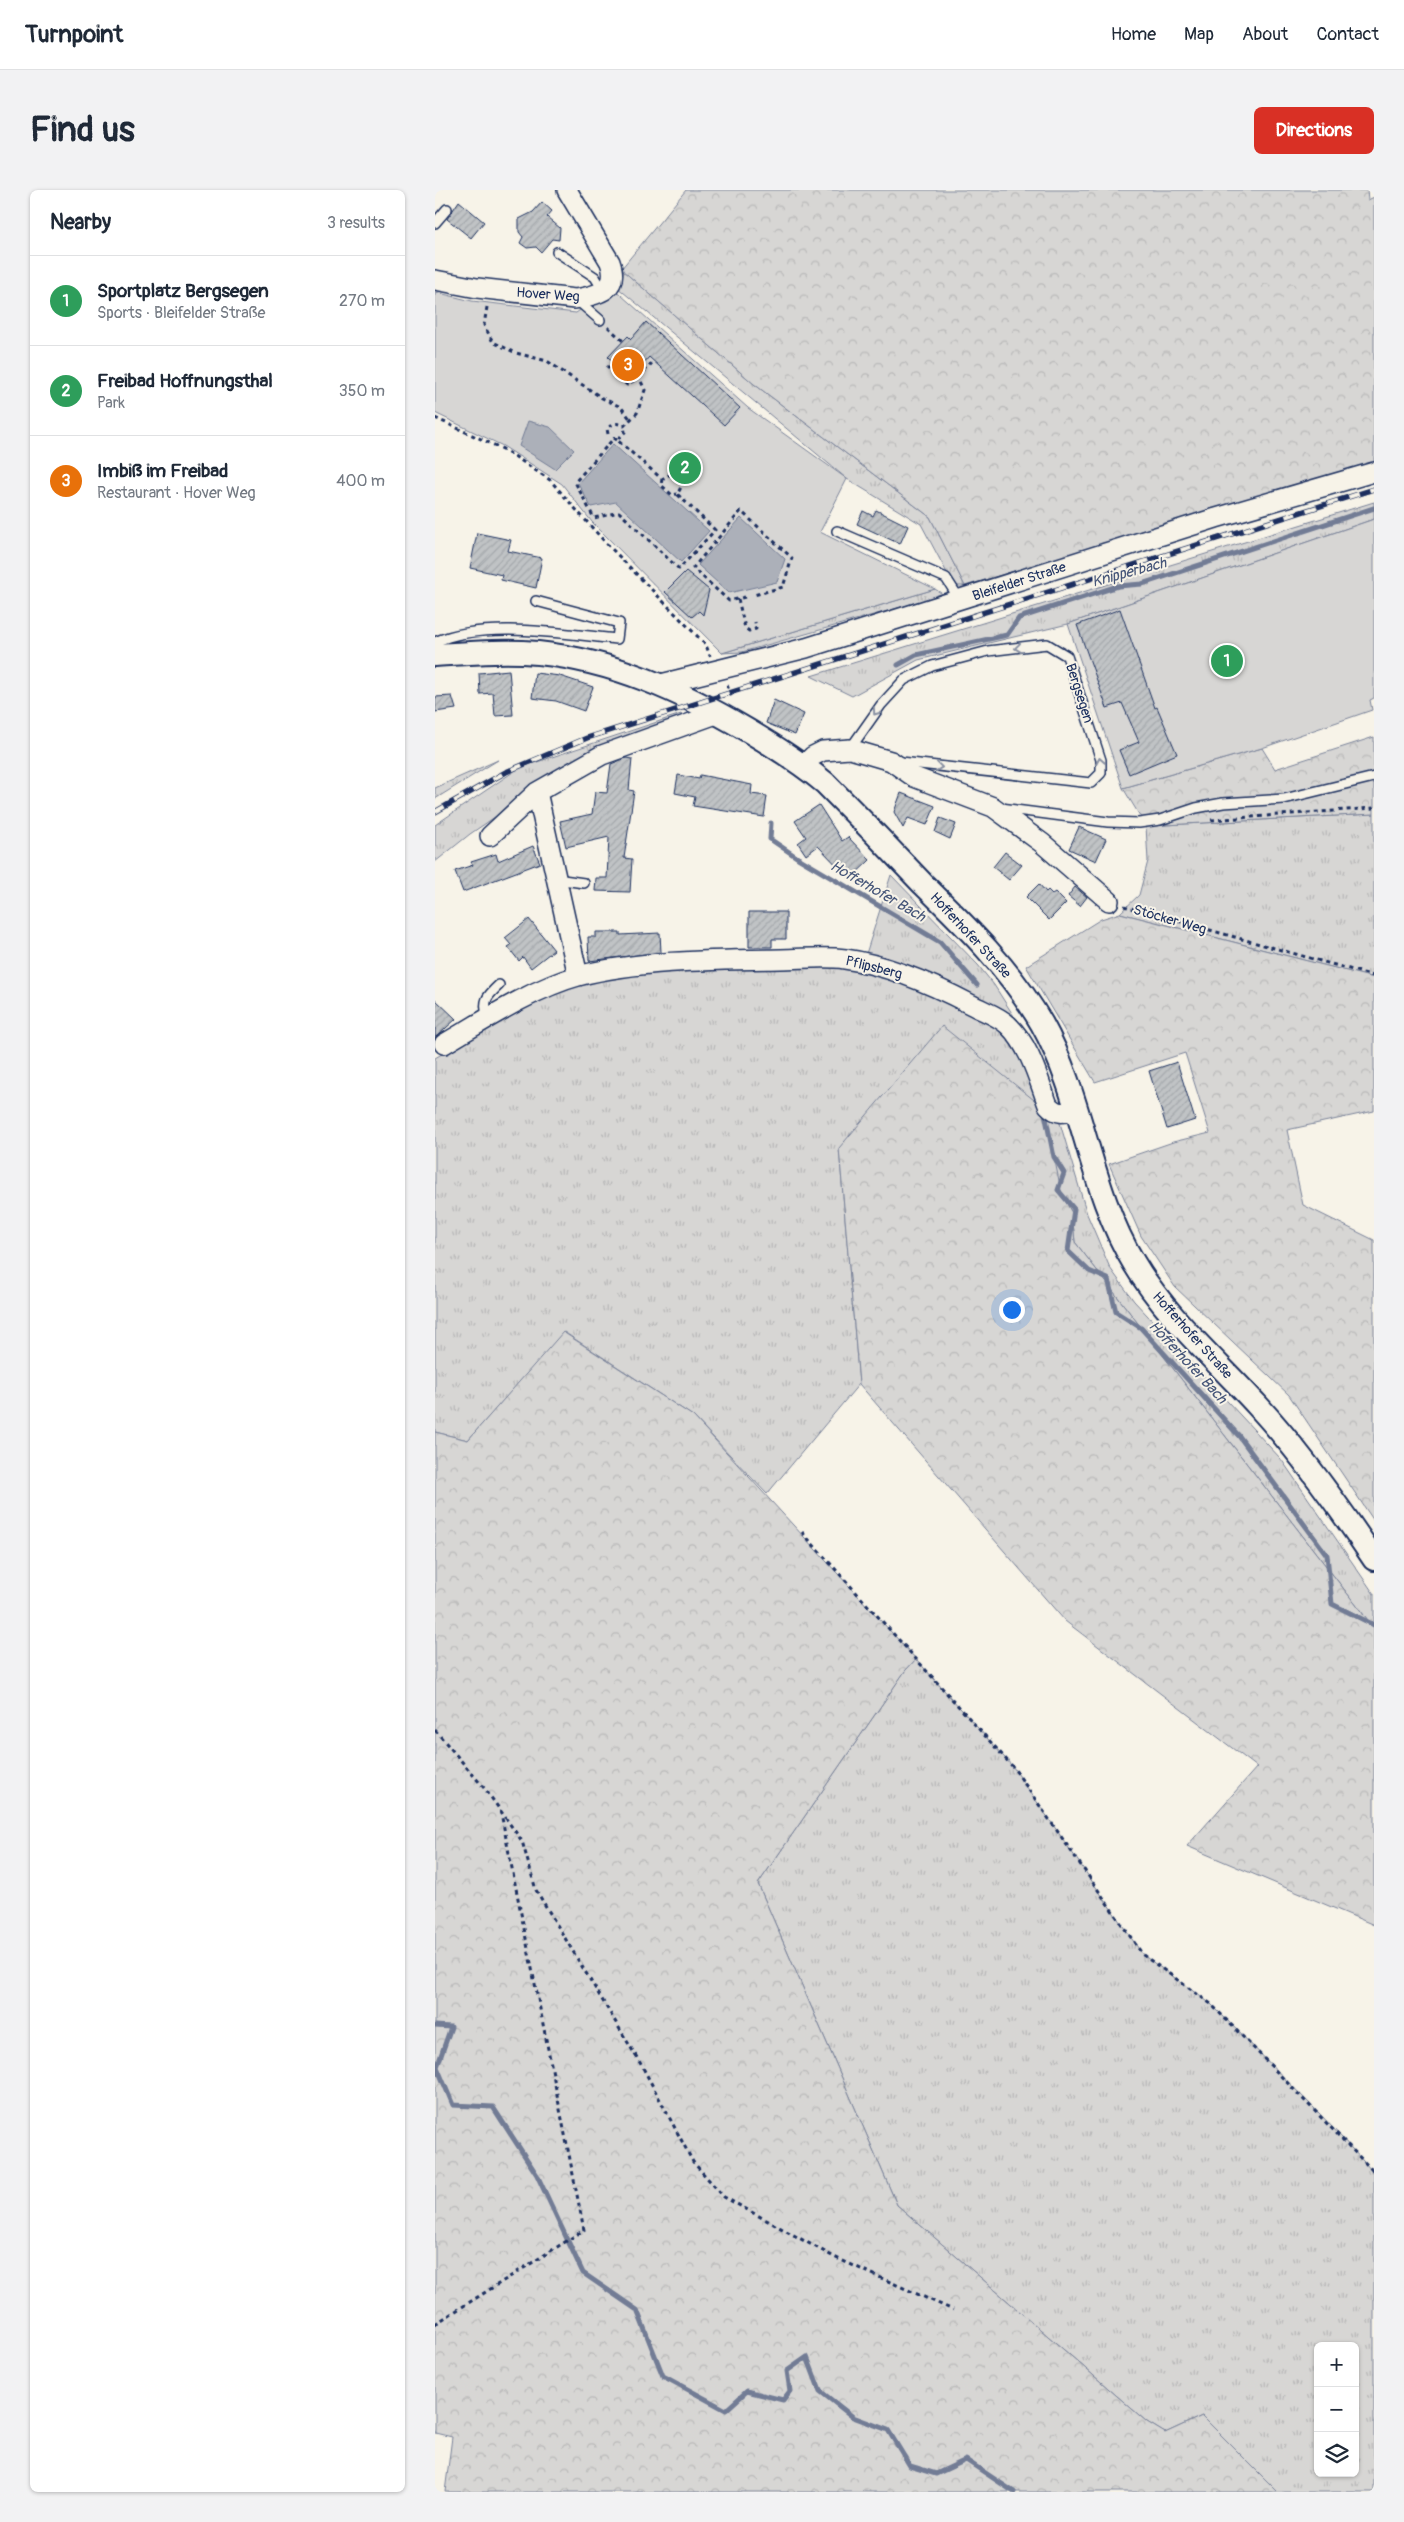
<!DOCTYPE html>
<meta charset="utf-8">
<style>
body{margin:0;font-family:Pangolin,sans-serif;background:#f2f2f3;color:#1f2937}
.controls{position:absolute;right:15px;bottom:15px;display:grid;overflow:hidden;border-radius:8px;box-shadow:0 1px 4px #0004}
.controls button{width:45px;height:45px;display:grid;place-items:center;padding:0;border:0;border-bottom:1px solid #e0e1e3;background:#fff;color:#1f2937;font:25px sans-serif}
.you{position:absolute;left:576px;top:1119px;width:18px;height:18px;margin:-12px;border:4px solid #fff;border-radius:50%;background:#1a73e8;box-shadow:0 0 0 8px #1a73e833}
.badge{display:grid;place-items:center;width:32px;height:32px;border-radius:50%;background:#d93025;color:#fff;font-size:16px;font-weight:700}
.pin{position:absolute;translate:-50% -50%;border:2px solid #fff;box-shadow:0 1px 5px #0006}
.list{margin:0;padding:0;list-style:none}
h2{display:flex;justify-content:space-between;align-items:center;height:65px;margin:0;padding:0 20px;font-size:21px}
h2 small{font-size:16px;font-weight:400;color:#747a83}
.list li{display:grid;grid-template-columns:32px 1fr auto;gap:15px;align-items:center;box-sizing:border-box;height:90px;padding:0 20px;border-top:1px solid #e0e1e3}
.list b{display:block;font-size:19px;white-space:nowrap}
.list p{margin:0;font-size:16px;white-space:nowrap;color:#747a83}
.list em{font-size:16px;font-style:normal;color:#747a83}
.icon{flex:none;width:28px;height:28px;fill:none;stroke:currentColor;stroke-width:2;stroke-linecap:round;stroke-linejoin:round}
.map{position:relative;flex:none;width:939px;height:2302px;overflow:hidden;border-radius:8px}
header{display:flex;align-items:center;gap:30px;box-sizing:border-box;height:70px;padding:0 25px;background:#fff;border-bottom:1px solid #e0e1e3}
header strong{font-size:24px}
nav{display:flex;gap:28px;margin-inline-start:auto;font-size:18px}
.intro{display:flex;align-items:center;justify-content:space-between;box-sizing:border-box;height:120px;padding:0 30px}
h1{margin:0;font-size:35px}
.button{padding:12px 22px;border-radius:8px;background:#d93025;color:#fff;font-size:18px;font-weight:700}
main{display:flex;gap:30px;padding:0 30px}
aside{flex:1;background:#fff;border-radius:8px;box-shadow:0 1px 4px #0004}
.map>svg:first-child{display:block}
</style>
<header>
<strong>Turnpoint</strong>
<nav><a>Home</a><a>Map</a><a>About</a><a>Contact</a></nav>
</header>
<div class="intro"><h1>Find us</h1><a class="button">Directions</a></div>
<main>
<aside>
<h2>Nearby<small>3 results</small></h2>
<ul class="list">
<li><span class="badge" style="background:#2e9e5b">1</span><div><b>Sportplatz Bergsegen</b><p>Sports · Bleifelder Straße</p></div><em>270 m</em></li>
<li><span class="badge" style="background:#2e9e5b">2</span><div><b>Freibad Hoffnungsthal</b><p>Park</p></div><em>350 m</em></li>
<li><span class="badge" style="background:#e8710a">3</span><div><b>Imbiß im Freibad</b><p>Restaurant · Hover Weg</p></div><em>400 m</em></li>
</ul>
</aside>
<div class="map">
<svg width="939" height="2302" viewBox="0 0 939 2302">
<defs>
<pattern id="grass-tufts" width="24" height="20" patternUnits="userSpaceOnUse" patternTransform="scale(1.25)"><rect width="24" height="20" fill="#d7d6d4"/><path d="M3 7l-1-3M5 7V3M7 7l1-3M15 17l-1-3M17 17v-4M19 17l1-3" fill="none" stroke="#b8b8b8"/></pattern>
<pattern id="forest-crowns" width="20" height="18" patternUnits="userSpaceOnUse" patternTransform="scale(1.25)"><rect width="20" height="18" fill="#d7d6d4"/><path d="M2 6a3 3 0 1 1 6 0M12 15a3 3 0 1 1 6 0" fill="none" stroke="#b8b8b8"/></pattern>
<pattern id="building-hatch" width="6" height="6" patternUnits="userSpaceOnUse" patternTransform="scale(1.25)"><rect width="6" height="6" fill="#c0c3c5"/><path d="M-1 1l2-2M0 6l6-6M5 7l2-2" fill="none" stroke="#a4a8ac"/></pattern>
</defs>
<rect width="100%" height="100%" fill="#f7f3e8"/>
<filter id="ink" filterUnits="userSpaceOnUse"><feTurbulence type="fractalNoise" baseFrequency=".02" numOctaves="2"/><feDisplacementMap in="SourceGraphic" scale="10" xChannelSelector="R" yChannelSelector="G"/><feConvolveMatrix kernelMatrix="1 2 1 2 8 2 1 2 1" color-interpolation-filters="sRGB"/></filter>
<g filter="url(#ink)">
<path fill="url(#grass-tufts)" stroke="#798299" fill-rule="evenodd" d="M186 79 319 194 495 327 530 396H519L486 334 412 289 182 97Z
M939 312V329L633 434 483 470 417 506 376 486Z
M500 399 509 405 307 462 287 463Z
M246 524 250 531 158 560 35 644 0 672V635L84 578Z
M63 570 0 609V598Z
M939 624V788L685 723 704 705 713 671 711 636Z
M456 685 543 775 559 795 582 831 430 767Z
M299 774 441 778 567 836 620 930 625 933 652 1024 675 1078 699 1111 846 1269 939 1404V1438L640 1052 637 1023 627 1005 621 982 404 958 424 1194 332 1304 258 1226 129 1142 33 1250 0 1242V868L77 823 140 793 182 782Z
M481 1469 578 1577 708 1765 776 1814 887 1926 939 1983V2302H843L767 2226 730 2243 712 2232 462 2015 323 1694 470 1481ZM883 2156H920V2283H883Z"/>
<path fill="url(#forest-crowns)" stroke="#798299" d="M251 0H932L933 10 939 7V272L530 396 495 327 319 194 186 79Z
M939 547V624L711 636 688 598 827 558 840 579Z
M685 723 939 788V921L852 940 868 1015 939 1050V1331L854 1205 740 1097 706 1046 674 974 738 952 775 943 750 863 660 892 591 776 666 729Z
M507 836 609 918 627 1005 637 1023 640 1052 939 1438V1735L752 1656 822 1577 630 1431 424 1194 404 958Z
M128 1142 258 1226 481 1469 470 1481 323 1694 462 2015 712 2232 730 2243 767 2226 843 2302H10L17 2247 0 2243V1242L33 1250Z"/>
<path fill="#d7d6d4" stroke="#798299" d="M177 97 313 218 412 289 385 342 500 399 287 463 157 332 127 294 68 256 0 223V102L37 111 141 123Z
M939 329V508L935 510 937 520 827 558 688 598 633 434Z"/>
<path fill="#acb0b9" stroke="#727c95" d="M93 231 115 237 139 260 120 279 84 256Z
M178 254 274 341 246 372 181 312 156 317 143 293Z
M306 328 350 369 342 392 294 403 263 375Z"/>
<g fill="none" stroke-linecap="round" stroke-linejoin="round">
<path stroke="#727c95" stroke-width="5" d="M463 475 481 465 572 445 584 428 683 396 707 394 939 318
M336 633 335 649 363 668 505 752 542 795
M609 919 619 967 629 983 623 1000 639 1019 633 1061 654 1081 673 1089 681 1122 706 1138 804 1246 892 1365 897 1414 939 1435
M0 1836 16 1837 2 1877 18 1915 58 1917 102 1985 148 2083 202 2120 228 2186 291 2220 312 2201 348 2210 355 2201 352 2181 372 2167 385 2201 418 2227 453 2240 475 2276 501 2284 531 2270 579 2302"/>
</g>
<path fill="url(#building-hatch)" stroke="#1b2f5e" d="M24 11 49 32 36 48 12 29Z
M107 12 117 21 112 27 125 38 124 50 117 49 106 62 101 57 92 58 85 53 88 47 84 42V29L98 22Z
M211 132 305 218 289 235 214 167 196 188 173 167 193 146 196 149Z
M441 320 473 336 465 354 422 334 428 321 438 326Z
M42 343 76 350 73 361 107 368 101 398 66 390 67 385 35 378Z
M251 381 274 400 268 425 264 421 257 427 230 402Z
M685 419 720 518 722 517 742 564 694 584 684 560 704 552 687 513 672 518 642 435Z
M74 480 78 525 60 526 58 503 45 504 44 483Z
M100 483 125 486 158 497 149 521 121 511 97 508Z
M17 506 21 519 0 522V507Z
M339 510 369 524 360 545 331 533Z
M191 568 197 569 194 600 199 601 189 668 197 669 195 702 160 701 161 688H172L174 647 131 657 125 631 157 624 160 602 172 603 176 574Z
M243 585 264 589 265 585 317 595 316 604 332 606 329 627 258 616 260 607 240 603Z
M466 603 500 616 492 635 473 628 468 638 459 622Z
M384 615 407 651 413 647 435 670 415 689 383 656 371 665 363 653 371 647 360 631Z
M505 628 521 634 515 649 500 642Z
M644 637 671 649 661 671 634 659Z
M98 656 105 673 28 702 20 681 38 675 36 672 61 664 63 671Z
M570 662 587 675 574 690 558 677Z
M604 694 611 702 613 700 617 704 620 702 631 713 614 730 591 707Z
M640 697 652 707 645 716 633 706Z
M314 722H351V749H337V757H314Z
M94 729 119 760 96 778 88 767 84 771 73 757 76 755 70 748Z
M161 742H185V745L225 743 226 762 154 771 153 747H161Z
M0 809 21 829 0 848Z
M742 872 760 930 732 939 714 881Z"/>
<g fill="none" stroke-linecap="round" stroke-linejoin="round">
<g stroke="#1b2f5e" stroke-width="12">
<path id="service" d="M0 33 12 19
M122 62 160 87 168 100
M141 109 165 130
M402 341 511 388 525 410
M0 452C48 430 130 444 182 449L184 433 101 411
M415 559 446 515 469 490 497 476 553 461 612 454 632 466 666 570V583L656 593 466 572
M566 618 673 632 704 633 725 630 761 618 788 613 849 609 939 587
M121 689 149 693
M53 828C47 811 52 806 64 795"/>
</g>
<g stroke="#1b2f5e" stroke-width="22">
<path id="minor" d="M0 90 42 98 140 109C164 105 185 100 175 72L132 0
M226 494 371 458 781 328 939 282
M369 575 378 566 388 561 415 559 456 571 479 587 558 617 607 653 674 711
M102 602 143 786
M55 646 102 602 167 565 284 523
M9 854C48 831 99 798 143 786 204 770 283 770 346 769 366 769 389 766 410 769 454 775 497 794 537 815 548 821 564 826 573 835 595 856 603 888 613 915 622 925 629 923 640 920"/>
</g>
<g stroke="#1b2f5e" stroke-width="26">
<path id="tertiary" d="M0 465C34 463 68 460 103 463 179 471 246 501 312 540 339 556 366 573 390 593 423 626 456 660 488 694 532 737 576 780 607 834 649 909 654 999 699 1073 731 1127 780 1169 822 1215 866 1263 903 1315 939 1369"/>
</g>
<path stroke="#1b2f5e" stroke-width="3" stroke-dasharray="4 4" stroke-linecap="butt" d="M52 117 49 135 58 152 81 163 112 171 167 208 186 217 196 230
M173 137 188 151
M172 176 192 195 204 187
M0 228 70 260 115 290 169 351 271 455 275 466
M173 244 172 239C178 233 182 232 189 236L202 223 210 200 204 187 219 171
M182 250 179 248 140 292 159 328 184 322 244 379 280 340 242 304C247 297 248 293 243 285H234L227 289 182 250 190 242 189 236
M227 289 226 295 237 305 242 304
M310 407 294 411 258 378 306 321 357 368 348 397 319 405
M303 409 310 438 314 441 321 439 320 432
M292 495 297 508
M776 630 939 618
M689 716 939 786
M367 1342 578 1577 708 1765 776 1814 939 1982
M0 1540 50 1599 87 1651 101 1700 207 1876 258 1972 289 2007 399 2067 518 2120
M0 2134 149 2040 66 1623"/>
<use href="#service" stroke="#f7f3e8" stroke-width="9"/>
<use href="#minor" stroke="#f7f3e8" stroke-width="19"/>
<use href="#tertiary" stroke="#f7f3e8" stroke-width="22"/>
<g stroke="#1b2f5e" stroke-width="5.5">
<path id="rail" d="M0 622 71 582 152 548 939 299"/>
</g>
<use href="#rail" stroke="#f7f3e8" stroke-width="4" stroke-dasharray="11" stroke-linecap="butt"/>
</g>
<defs><path id="oneway-chevron" d="M-2-3.5L2.5 0L-2 3.5" fill="none" stroke-width="1.6" stroke-linecap="round" stroke-linejoin="round" transform="scale(1.25)"/></defs>
<g stroke="#8991a3">
<use href="#oneway-chevron" transform="translate(583 458) rotate(173)"/>
<use href="#oneway-chevron" transform="translate(441 522) rotate(125)"/>
<use href="#oneway-chevron" transform="translate(665 571) rotate(-100)"/>
<use href="#oneway-chevron" transform="translate(504 577) rotate(7)"/>
</g>
</g>
<g text-anchor="middle" stroke-width="4" stroke-linejoin="round" paint-order="stroke">
<g font-size="14" fill="#1b2f5e" stroke="#f7f3e8">
<text transform="translate(113 104) rotate(4)" y="5">Hover Weg</text>
<text transform="translate(584 391) rotate(-18)" y="5">Bleifelder Straße</text>
<text transform="translate(645 503) rotate(72)" y="5">Bergsegen</text>
<text transform="translate(735 729) rotate(16)" y="5">Stöcker Weg</text>
<text transform="translate(536 745) rotate(47)" y="5">Hofferhofer Straße</text>
<text transform="translate(439 777) rotate(14)" y="5">Pflipsberg</text>
<text transform="translate(758 1145) rotate(48)" y="5">Hofferhofer Straße</text>
</g>
<g font-size="15" font-style="italic" fill="#465679" stroke="#f7f3e8">
<text transform="translate(694 382) rotate(-15)" y="5">Knipperbach</text>
<text transform="translate(443 701) rotate(30)" y="5">Hofferhofer Bach</text>
<text transform="translate(753 1172) rotate(47)" y="5">Hofferhofer Bach</text>
</g>
</g>
</svg>
<div class="controls">
<button>+</button>
<button>−</button>
<button><svg class="icon" aria-label="layers" viewBox="0 0 24 24"><path d="M12 4l9 5-9 5-9-5zM3 14l9 5 9-5"/></svg></button>
</div>
<div class="you"></div>
<div class="pin badge" style="left:792px;top:471px;background:#2e9e5b">1</div>
<div class="pin badge" style="left:250px;top:278px;background:#2e9e5b">2</div>
<div class="pin badge" style="left:193px;top:175px;background:#e8710a">3</div>
</div>
</main>
